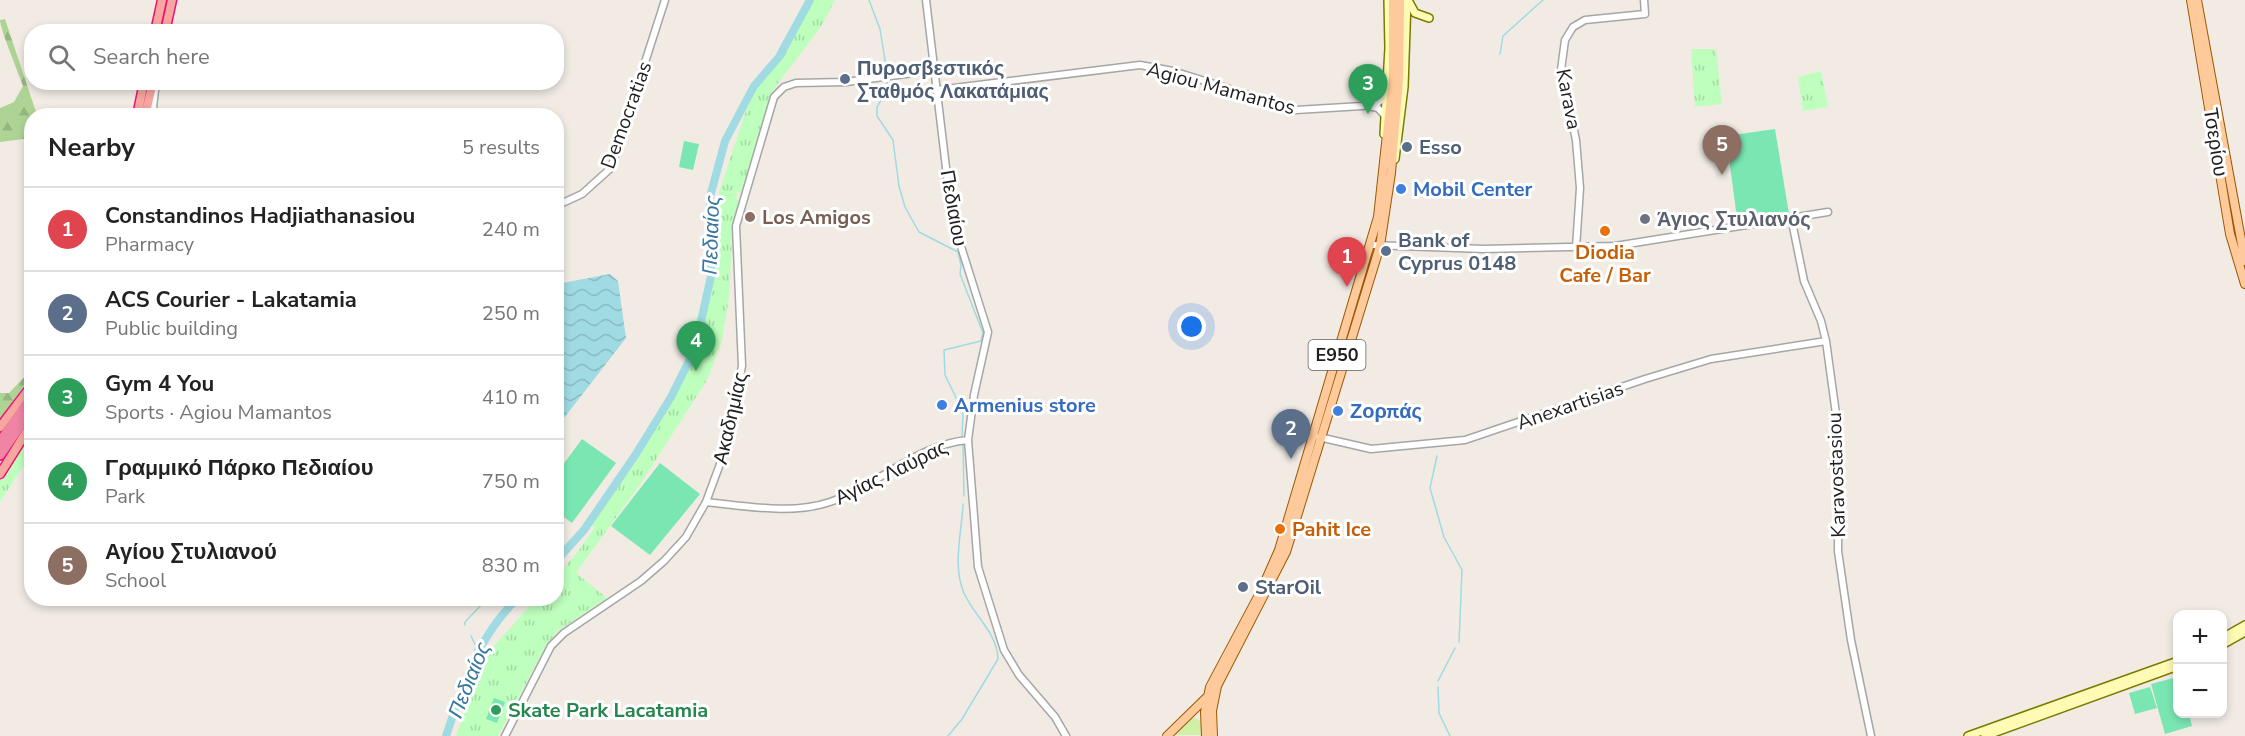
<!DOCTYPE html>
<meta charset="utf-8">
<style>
body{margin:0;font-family:"Nunito Sans",sans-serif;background:#f2f2f2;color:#222}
.controls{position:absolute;right:18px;bottom:18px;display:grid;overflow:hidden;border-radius:12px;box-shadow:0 3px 9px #0003}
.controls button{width:54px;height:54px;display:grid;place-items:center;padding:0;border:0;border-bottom:2px solid #e0e0e0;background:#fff;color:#222;font:30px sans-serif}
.you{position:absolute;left:1192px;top:327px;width:21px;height:21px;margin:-15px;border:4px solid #fff;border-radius:50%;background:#1a73e8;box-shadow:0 0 0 9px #1a73e833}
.badge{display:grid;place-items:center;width:39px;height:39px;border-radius:50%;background:#ce0014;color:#fff;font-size:20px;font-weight:700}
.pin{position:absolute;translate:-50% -50px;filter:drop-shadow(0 2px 3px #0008)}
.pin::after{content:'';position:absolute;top:32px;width:21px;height:18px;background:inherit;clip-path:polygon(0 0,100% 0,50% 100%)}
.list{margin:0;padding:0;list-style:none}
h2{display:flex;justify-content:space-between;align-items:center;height:78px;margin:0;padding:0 24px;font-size:26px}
h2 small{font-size:20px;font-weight:400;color:#767676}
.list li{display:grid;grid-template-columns:39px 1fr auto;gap:18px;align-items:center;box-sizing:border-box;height:84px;padding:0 24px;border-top:2px solid #e0e0e0}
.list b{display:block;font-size:22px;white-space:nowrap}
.list p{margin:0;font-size:20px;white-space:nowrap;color:#767676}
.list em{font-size:20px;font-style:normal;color:#767676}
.icon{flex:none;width:33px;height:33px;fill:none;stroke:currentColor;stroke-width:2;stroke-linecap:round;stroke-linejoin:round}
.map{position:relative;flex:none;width:2245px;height:736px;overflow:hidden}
.search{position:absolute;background:#fff;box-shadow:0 3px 9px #0003;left:24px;top:24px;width:540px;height:66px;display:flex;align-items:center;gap:15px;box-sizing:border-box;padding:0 21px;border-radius:24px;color:#767676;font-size:22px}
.panel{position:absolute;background:#fff;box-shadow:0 3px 9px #0003;left:24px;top:108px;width:540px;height:498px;border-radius:24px}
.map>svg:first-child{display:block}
</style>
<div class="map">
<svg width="2245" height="736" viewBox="0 0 2245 736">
<defs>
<pattern id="forest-firs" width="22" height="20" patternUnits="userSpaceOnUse" patternTransform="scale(1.5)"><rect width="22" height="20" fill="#aed495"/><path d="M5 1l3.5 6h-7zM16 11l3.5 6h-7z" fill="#95b680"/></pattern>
<pattern id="park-tufts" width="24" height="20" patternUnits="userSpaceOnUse" patternTransform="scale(1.5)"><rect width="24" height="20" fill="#beffbd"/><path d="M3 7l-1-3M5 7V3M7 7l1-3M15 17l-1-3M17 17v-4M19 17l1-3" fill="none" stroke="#a3daa2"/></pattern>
<pattern id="water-waves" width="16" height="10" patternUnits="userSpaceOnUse" patternTransform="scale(1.5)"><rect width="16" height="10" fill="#a0dae2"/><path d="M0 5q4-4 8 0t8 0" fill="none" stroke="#89bbc1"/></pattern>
</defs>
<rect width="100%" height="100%" fill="#f1ebe4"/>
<path fill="#d1f0a5" d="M1188 718H1196L1201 722V735H1172Z"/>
<path fill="url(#forest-firs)" d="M5 19 37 115 32 116 31 138 0 142V108L14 102 23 86C19 74 0 29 0 20Z
M31 370V376L0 419V393H9Z"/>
<path fill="url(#park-tufts)" d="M805 0H835L822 25 773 90 755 160 742 194 738 191 736 199 741 201 733 223 729 297 722 340 707 380 641 483 576 573 607 598 558 631 547 644 498 736H456L484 657 536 599 556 598 557 575 577 553 595 527 591 525 674 396 712 266 717 199 744 116 756 88 778 58Z
M1691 49H1716L1722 104 1695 107Z
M1821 71 1828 107 1803 111 1798 77Z
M31 428V454L0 502V480Z"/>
<path fill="#7ae7b3" d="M1775 129 1790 220 1737 218 1726 136Z
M684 141 699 144 693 170 679 167Z
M582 439 616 463 572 523 557 512V473Z
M660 463 700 494 650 555 611 526Z
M2177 677 2178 714H2189L2192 726 2165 734 2151 684Z
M2150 687 2157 708 2135 714 2129 693Z
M494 698 505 702 497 723 486 719Z"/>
<path fill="url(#water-waves)" d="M610 274 618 281 626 338 557 427V284Z"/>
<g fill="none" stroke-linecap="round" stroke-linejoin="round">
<path stroke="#a0dae2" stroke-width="1.5" d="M869 0 880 29 887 73
M1500 54 1503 36 1543 0
M888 78 885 94 877 107V116L893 140 899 186 905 207 919 232 958 252 961 265 960 274 983 333 981 341 944 350 945 375 963 412 962 438
M963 443 964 496
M1437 456 1430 488 1444 537 1462 570 1459 642
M465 625V622L488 598
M466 677 476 646 471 636
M1438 681 1455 648
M1438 687 1439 713 1450 736
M948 736 962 719 998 659C997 632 974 616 964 593 952 566 962 531 963 504"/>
<path stroke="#a0dae2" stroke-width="8" d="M556 561 584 530 636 454 671 397 695 349 711 276 710 197 725 141 754 86 779 57 810 0
M446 736C463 686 478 635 518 598"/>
<g stroke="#a6a6a6" stroke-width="9">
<path id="tertiary" d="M926 0 952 218 988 332 974 395 968 440 978 567 1004 650 1019 675 1055 717 1066 736
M938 90 1140 65 1173 71 1296 110 1362 106 1379 102 1386 95
M1368 106 1378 108 1385 116
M156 116 153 107 156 82
M556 206 582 194 611 168 665 0
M1791 217 1804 281 1821 321 1826 341 1839 436 1838 551 1851 640 1871 736
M1372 245 1484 249 1615 246 1828 212
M1576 248 1580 188 1576 140 1561 70 1565 40 1573 27 1585 20 1645 14 1644 0
M1319 437 1371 449 1465 440 1645 379 1711 359 1826 341
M706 502C747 506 791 515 830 502 877 486 918 444 968 440
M505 736 551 646 564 633 641 581 664 561 686 537 706 502 727 445 742 366 736 226 774 97 784 87 796 83 846 82 935 70"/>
</g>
<g stroke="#7a7c00" stroke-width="10">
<path id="secondary" d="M1409 2 1415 13 1429 18
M1384 134 1389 48 1388 0
M1395 159 1404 87 1407 0
M2222 638 2245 625
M2222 645 2245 632
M1968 736 2178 661
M1985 736 2178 666"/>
</g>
<g stroke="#9a5800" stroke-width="10">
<path id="primary" d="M2191 0 2230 234 2245 284
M2197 0 2245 261
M1167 736 1206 698
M1206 736 1205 712 1210 687 1260 593 1279 550 1378 217 1393 79V0
M1213 736 1212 711 1217 686 1286 552 1380 246 1391 173 1399 80 1400 0"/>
</g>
<g stroke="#ec1473" stroke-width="11">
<path id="trunk" d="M155 32 162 0
M165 32 172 0
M137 116 144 82
M145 116 153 82
M0 427 32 385
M0 474 32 423"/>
</g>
<g stroke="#ec1473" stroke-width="12">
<path id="motorway" d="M0 442 32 396
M0 455 32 409"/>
</g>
<use href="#tertiary" stroke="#fff" stroke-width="6"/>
<use href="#secondary" stroke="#fffbb4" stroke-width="7"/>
<use href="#primary" stroke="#ffca9b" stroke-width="8"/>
<use href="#trunk" stroke="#f7a79f" stroke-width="8"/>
<use href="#motorway" stroke="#ef84a3" stroke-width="9"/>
</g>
<g fill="#5c6f8a" stroke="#fff" stroke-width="2">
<circle cx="845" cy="79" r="6"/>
<circle cx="1407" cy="147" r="6"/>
<circle cx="1386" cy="251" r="6"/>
<circle cx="1243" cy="587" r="6"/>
</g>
<g fill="#3f7fe0" stroke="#fff" stroke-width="2">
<circle cx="1401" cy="189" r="6"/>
<circle cx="942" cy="405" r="6"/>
<circle cx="1338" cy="411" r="6"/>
</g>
<circle fill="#8d6e63" stroke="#fff" stroke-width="2" cx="750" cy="217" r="6"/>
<circle fill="#6b7280" stroke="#fff" stroke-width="2" cx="1645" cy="219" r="6"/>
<g fill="#e8710a" stroke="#fff" stroke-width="2">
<circle cx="1605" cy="231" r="6"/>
<circle cx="1280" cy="529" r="6"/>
</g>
<circle fill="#2e9e5b" stroke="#fff" stroke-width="2" cx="496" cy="710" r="6"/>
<g text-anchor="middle" stroke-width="6" stroke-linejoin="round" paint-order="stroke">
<rect fill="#fff" stroke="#626262" stroke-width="1.5" x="1308.5" y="340" width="57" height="30" rx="4.5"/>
<g font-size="18" font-weight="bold" fill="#1f1f1f">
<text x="1337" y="361">E950</text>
</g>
<g font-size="20" font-weight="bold" fill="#4e5e75" stroke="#fff" text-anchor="start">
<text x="857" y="75">Πυροσβεστικός<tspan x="857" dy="23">Σταθμός Λακατάμιας</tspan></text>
<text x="1419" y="154">Esso</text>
<text x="1398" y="247">Bank of<tspan x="1398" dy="23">Cyprus 0148</tspan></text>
<text x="1255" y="594">StarOil</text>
</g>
<g font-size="20" fill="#1f1f1f" stroke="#fff">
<text transform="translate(1221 88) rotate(15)" y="7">Agiou Mamantos</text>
<text transform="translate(1569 99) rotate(79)" y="7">Karava</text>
<text transform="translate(626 115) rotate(-70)" y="7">Democratias</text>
<text transform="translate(2216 142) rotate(81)" y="7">Τσερίου</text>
<text transform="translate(954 208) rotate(80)" y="7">Πεδιαίου</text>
<text transform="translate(1570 405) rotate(-19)" y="7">Anexartisias</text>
<text transform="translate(730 418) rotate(-77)" y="7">Ακαδημίας</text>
<text transform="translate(891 472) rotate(-26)" y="7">Αγίας Λαύρας</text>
<text transform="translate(1836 475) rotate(-92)" y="7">Karavostasiou</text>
</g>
<g font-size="20" font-weight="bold" fill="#366cbe" stroke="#fff" text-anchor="start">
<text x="1413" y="196">Mobil Center</text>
<text x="954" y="412">Armenius store</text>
<text x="1350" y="418">Ζορπάς</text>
</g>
<g font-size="20" font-weight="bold" fill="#785e54" stroke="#fff" text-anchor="start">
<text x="762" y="224">Los Amigos</text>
</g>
<g font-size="20" font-weight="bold" fill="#5b616d" stroke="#fff" text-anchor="start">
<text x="1657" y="226">Άγιος Στυλιανός</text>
</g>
<g font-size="20" font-weight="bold" fill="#c56008" stroke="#fff">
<text x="1605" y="259">Diodia<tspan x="1605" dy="23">Cafe / Bar</tspan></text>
<text x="1292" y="536" text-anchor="start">Pahit Ice</text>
</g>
<g font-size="20" font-weight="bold" fill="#27864d" stroke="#fff" text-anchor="start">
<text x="508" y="717">Skate Park Lacatamia</text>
</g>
<g font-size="21" font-style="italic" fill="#3a779f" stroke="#fff">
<text transform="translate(711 235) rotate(-88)" y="7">Πεδιαίος</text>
<text transform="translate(469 680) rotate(-68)" y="7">Πεδιαίος</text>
</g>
</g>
</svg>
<div class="controls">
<button>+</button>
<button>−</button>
</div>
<div class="you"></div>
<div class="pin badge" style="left:1347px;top:287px;background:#e0444e">1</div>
<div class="pin badge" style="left:1291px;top:459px;background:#5c6f8a">2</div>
<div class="pin badge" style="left:1368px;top:114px;background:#2e9e5b">3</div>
<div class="pin badge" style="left:696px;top:371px;background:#2e9e5b">4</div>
<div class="pin badge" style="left:1722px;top:175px;background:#8d6e63">5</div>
<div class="search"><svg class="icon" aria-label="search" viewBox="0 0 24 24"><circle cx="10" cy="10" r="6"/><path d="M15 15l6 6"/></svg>Search here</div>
<section class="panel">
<h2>Nearby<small>5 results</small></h2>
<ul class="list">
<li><span class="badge" style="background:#e0444e">1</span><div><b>Constandinos Hadjiathanasiou</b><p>Pharmacy</p></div><em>240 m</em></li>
<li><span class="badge" style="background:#5c6f8a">2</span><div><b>ACS Courier - Lakatamia</b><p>Public building</p></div><em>250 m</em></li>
<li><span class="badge" style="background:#2e9e5b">3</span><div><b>Gym 4 You</b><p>Sports · Agiou Mamantos</p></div><em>410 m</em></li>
<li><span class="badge" style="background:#2e9e5b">4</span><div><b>Γραμμικό Πάρκο Πεδιαίου</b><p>Park</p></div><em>750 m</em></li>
<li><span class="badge" style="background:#8d6e63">5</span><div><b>Αγίου Στυλιανού</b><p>School</p></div><em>830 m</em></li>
</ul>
</section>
</div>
